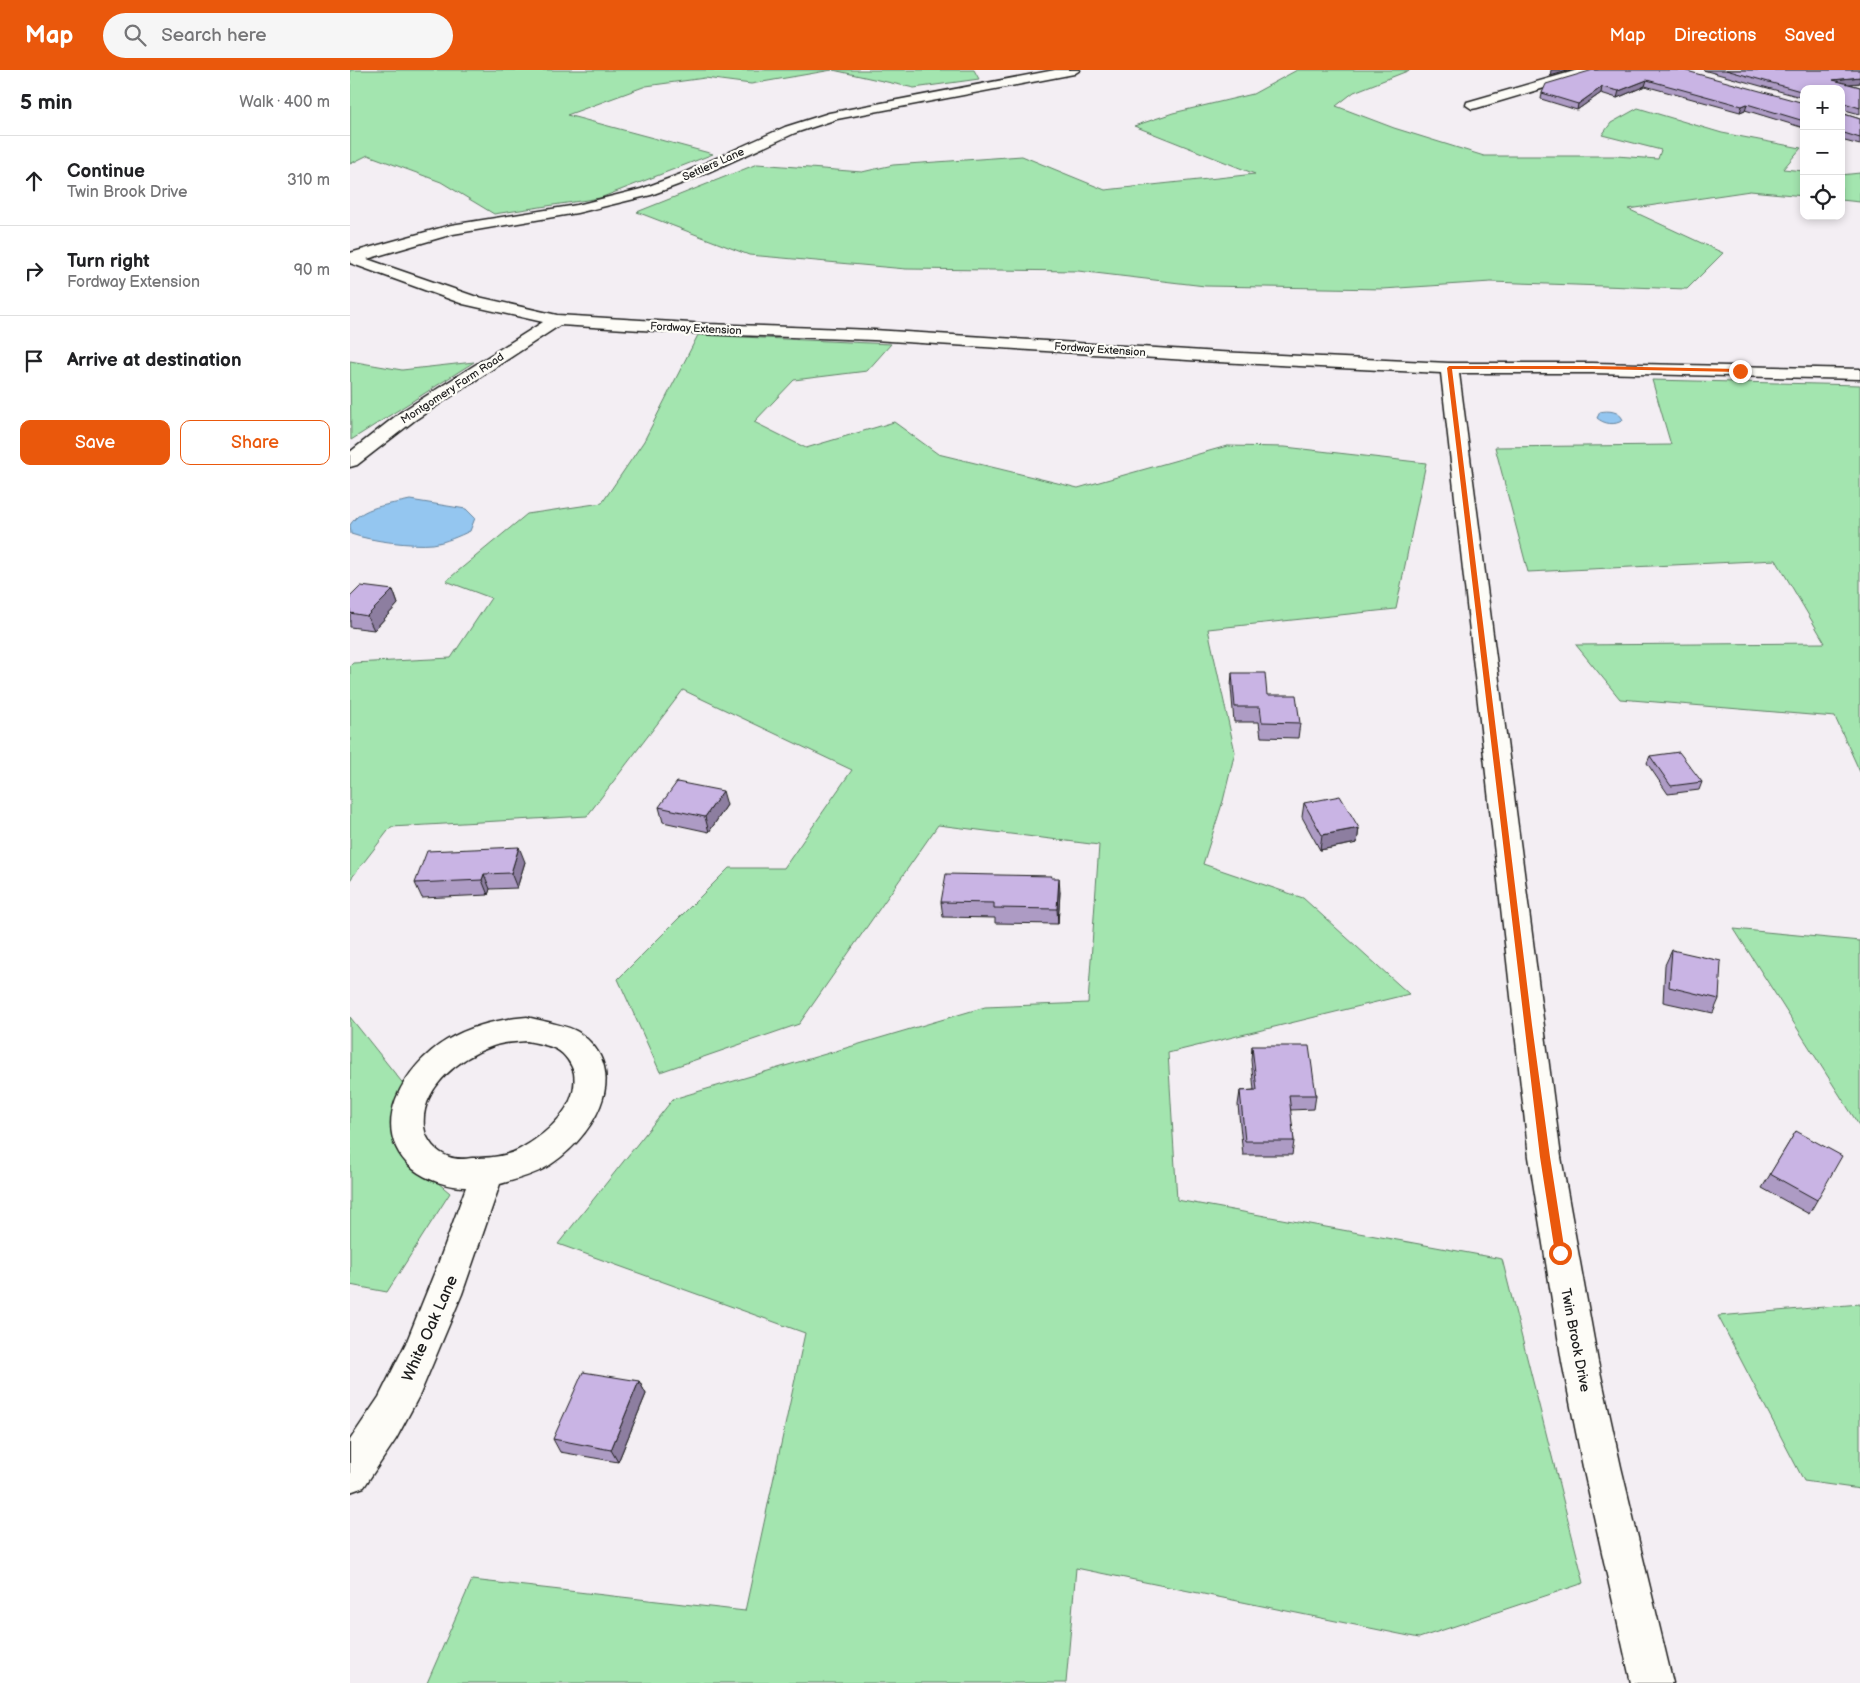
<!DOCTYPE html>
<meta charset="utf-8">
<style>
body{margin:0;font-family:"Balsamiq Sans",sans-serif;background:#f6f6f6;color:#202124}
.controls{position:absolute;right:15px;top:15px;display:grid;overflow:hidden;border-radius:10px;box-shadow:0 2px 8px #0003}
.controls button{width:45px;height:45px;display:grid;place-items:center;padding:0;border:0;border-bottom:1px solid #e0e0e0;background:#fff;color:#202124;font:25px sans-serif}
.stop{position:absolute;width:15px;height:15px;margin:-11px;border:4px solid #ea580c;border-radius:50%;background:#fff}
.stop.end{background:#ea580c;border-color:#fff;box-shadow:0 1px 5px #0008}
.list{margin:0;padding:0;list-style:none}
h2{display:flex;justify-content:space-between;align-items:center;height:65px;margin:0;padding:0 20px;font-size:21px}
h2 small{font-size:16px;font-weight:400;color:#757577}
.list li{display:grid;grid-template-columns:32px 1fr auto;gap:15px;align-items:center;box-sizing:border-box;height:90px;padding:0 20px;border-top:1px solid #e0e0e0}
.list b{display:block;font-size:19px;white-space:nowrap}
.list p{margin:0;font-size:16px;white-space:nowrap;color:#757577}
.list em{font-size:16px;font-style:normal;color:#757577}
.actions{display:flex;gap:10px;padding:15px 20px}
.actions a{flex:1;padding:11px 0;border:1px solid #ea580c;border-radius:10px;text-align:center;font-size:18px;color:#ea580c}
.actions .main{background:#ea580c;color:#fff}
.icon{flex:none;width:28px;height:28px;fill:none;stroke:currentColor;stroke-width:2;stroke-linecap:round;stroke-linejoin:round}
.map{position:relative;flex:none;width:1510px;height:1613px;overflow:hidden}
header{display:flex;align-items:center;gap:30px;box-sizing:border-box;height:70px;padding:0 25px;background:#ea580c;color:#fff}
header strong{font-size:24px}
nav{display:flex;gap:28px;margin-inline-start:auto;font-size:18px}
.search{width:350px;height:45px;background:#f6f6f6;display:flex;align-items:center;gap:12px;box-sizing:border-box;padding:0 18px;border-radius:28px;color:#757577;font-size:19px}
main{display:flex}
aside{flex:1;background:#fff}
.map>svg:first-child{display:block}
</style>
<header>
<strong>Map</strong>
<div class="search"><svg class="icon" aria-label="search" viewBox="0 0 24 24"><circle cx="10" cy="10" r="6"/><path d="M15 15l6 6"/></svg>Search here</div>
<nav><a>Map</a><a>Directions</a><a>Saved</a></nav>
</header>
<main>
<aside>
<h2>5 min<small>Walk · 400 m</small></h2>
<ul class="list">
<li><svg class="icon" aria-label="ahead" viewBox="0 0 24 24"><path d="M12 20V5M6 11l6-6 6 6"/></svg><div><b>Continue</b><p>Twin Brook Drive</p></div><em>310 m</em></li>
<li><svg class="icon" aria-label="right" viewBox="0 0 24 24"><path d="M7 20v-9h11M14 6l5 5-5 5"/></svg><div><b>Turn right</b><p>Fordway Extension</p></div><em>90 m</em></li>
<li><svg class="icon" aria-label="arrive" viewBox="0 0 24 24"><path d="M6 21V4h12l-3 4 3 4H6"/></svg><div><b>Arrive at destination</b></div></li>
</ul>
<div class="actions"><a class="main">Save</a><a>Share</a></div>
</aside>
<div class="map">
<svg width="1510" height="1613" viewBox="0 0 1510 1613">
<rect width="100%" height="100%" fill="#f3eef3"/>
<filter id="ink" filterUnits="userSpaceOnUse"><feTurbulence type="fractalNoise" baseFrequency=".02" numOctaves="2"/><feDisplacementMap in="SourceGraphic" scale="10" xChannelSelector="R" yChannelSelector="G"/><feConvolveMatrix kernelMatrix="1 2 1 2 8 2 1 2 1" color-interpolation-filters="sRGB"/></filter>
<g filter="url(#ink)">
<path fill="#a3e5af" stroke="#608066" d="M0 0H482L401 14 355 8 296 16 217 45 363 84 250 128 144 144 91 112 18 85 0 94Z
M483 0H624L629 9 564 18Z
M947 0H1060L1004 22 986 36 1044 58 1134 86H1266L1308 89 1311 80 1252 65 1261 53 1288 38 1372 63 1451 78 1433 99 1454 101V126L1400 121 1278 139 1373 183 1337 219 1141 212 1033 219 855 216 728 201 556 199 399 185 287 142 407 94 512 102 543 95 672 86 755 120 905 104 784 56 823 43 903 24Z
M1510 103V132L1491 130V105Z
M348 265 541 274 517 301 444 310 404 352 456 378 544 352 588 384 728 418 877 376 935 377 1076 393 1046 539 858 559 885 682 873 731 853 794 953 828 1059 924 818 983 827 1130 1152 1189 1234 1513 1069 1568 726 1498 716 1613H77L122 1510 395 1541 455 1263 208 1174 323 1029 635 937 738 933 749 775 588 755 449 954 310 1002 268 909 379 798H434L502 700 333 620 237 746 41 757 0 810V596L3 593 101 588 141 528 96 511 177 444 252 433 294 371Z
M0 291 52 300 124 292 1 370Z
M1302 310 1510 315V702L1485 647 1270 629 1226 575 1475 573 1426 490 1178 502 1145 377 1321 375Z
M1384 859 1510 871V1057Z
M0 947 55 1016 43 1075 100 1123 37 1222 0 1215Z
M1510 1234V1419L1454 1411 1368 1246Z"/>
<path fill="#94c6f0" stroke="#64829b" d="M1250 342C1258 340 1270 341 1273 350 1265 356 1254 354 1247 348Z
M60 430 116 439 125 448 120 461C109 466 96 472 83 474 62 476 21 471 1 464L0 455C12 436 39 435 60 430Z"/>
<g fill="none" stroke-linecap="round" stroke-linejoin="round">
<g stroke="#1c1c1c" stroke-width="3">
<path id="minor" d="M705 0H730L724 4 487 49 445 63 341 110 301 125 227 143 103 164 17 189 124 226 207 245 357 254 524 260 869 282 1099 293H1242L1510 299V309L1242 303H1109L1211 1087 1248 1292 1271 1397 1323 1613H1281L1233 1397 1212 1292 1179 1087 1091 303 869 292 524 270 357 264 210 255 65 350 7 395 0 397V382L51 342 193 252 113 234 0 193V183L101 155 227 135 291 119 331 104 435 57 479 43Z
M1228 0H1247L1245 3 1127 38 1122 39 1116 35 1117 32Z
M177 947C191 951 217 955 228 962 287 1002 240 1073 193 1099 180 1106 164 1110 150 1114L112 1224 70 1324 46 1369 14 1417 0 1422V1370L29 1327 57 1271 88 1194 116 1117C98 1117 77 1110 63 1099 15 1058 55 995 97 970 121 956 149 949 177 947ZM177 971C186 973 198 975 206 979 215 984 222 994 224 1003 229 1037 197 1064 170 1079 155 1087 139 1088 122 1088 115 1089 107 1090 99 1087 86 1082 76 1071 74 1057 70 1018 110 987 143 976 154 972 166 972 177 971Z"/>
</g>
<use href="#minor" fill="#fdfcf7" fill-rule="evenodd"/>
</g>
<path fill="#ad9bc4" stroke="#1c1c1c" d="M1243 0 1454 33V58L1395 40 1390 42 1295 16 1267 28 1251 23 1227 40 1191 29 1192 23Z
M1353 0H1510V13L1499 14 1510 17V44L1491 39 1454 19V28Z
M1491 43 1510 49V75L1491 70Z
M43 520 48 534 24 560 0 557V527Z
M882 603 917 625 950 653 948 668 911 667 909 652H884L881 617Z
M1300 686 1352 712 1349 720 1318 724 1297 693Z
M954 733 1009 758 1007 773 970 780 952 747Z
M377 735 359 762 313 752 309 737Z
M175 792 167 818 140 819 138 825 72 828 65 813Z
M702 808 710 822 708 854 645 853V848L593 847 591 832Z
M1322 880 1369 929 1363 943 1313 932 1315 895Z
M902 976 966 1025 964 1039 940 1040 944 1071 942 1085H893L888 1035 890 1021 904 1020 901 990Z
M1446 1061 1467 1130 1459 1144 1412 1118Z
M289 1311 296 1324 268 1392 210 1382 203 1369Z"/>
<path fill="#8d7ea0" stroke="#1c1c1c" d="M1201 0H1221L1200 6Z
M1510 7V13L1481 16 1483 10Z
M1297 10 1295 16 1267 28 1269 21Z
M1252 17 1251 23 1227 40 1228 34Z
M1397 34 1395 40 1390 42 1392 36Z
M43 520 48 534 24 560 17 546Z
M373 721 377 735 359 762 355 747Z
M1009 758 1007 773 970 780 972 765Z
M169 777 175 792 167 818 161 803Z
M134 804 140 819 138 825 132 810Z
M709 808 710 822 708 854 707 839Z
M289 1311 296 1324 268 1392 261 1380Z"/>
<path fill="#c9b4e4" stroke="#1c1c1c" d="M1243 0H1333L1454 33V51L1397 34 1392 36 1297 10 1269 21 1252 17 1228 34 1192 23 1196 14Z
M1376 0H1510V7L1483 10 1510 17V38L1494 33 1491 35V19H1454V22Z
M1491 43 1510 49V68L1491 62Z
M11 516 43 520 17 546 0 543V527Z
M882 603H915L917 625H946L950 653 912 652 910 637H885Z
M1329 682 1352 712 1321 716 1300 686Z
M327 712 373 721 355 747 309 737Z
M990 726 1009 758 972 765 954 733Z
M169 777 161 803 134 804 132 810 65 813 77 781Z
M596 804 702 806 701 808H709L707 839 644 838V833L591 832Z
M1322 880 1371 891 1369 929 1319 917Z
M902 976H959L966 1025H939L944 1071H895L890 1021 907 1020Z
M1446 1061 1492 1086 1467 1130 1420 1104Z
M233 1302 289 1311 261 1380 203 1369Z"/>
</g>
<path fill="#ea580c" d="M1242 296 1390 299 1392 301 1390 302 1242 299H1102L1182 955 1200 1087 1215 1183 1210 1188 1205 1183 1190 1087 1097 298 1099 296Z"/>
<g text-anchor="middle" stroke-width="4.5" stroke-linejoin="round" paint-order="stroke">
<g font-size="11" fill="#1c1c1c" stroke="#fdfcf7">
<text transform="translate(363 94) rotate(-24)" y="4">Settlers Lane</text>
<text transform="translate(346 258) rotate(3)" y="4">Fordway Extension</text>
<text transform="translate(750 279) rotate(4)" y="4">Fordway Extension</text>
<text transform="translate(102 318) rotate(-33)" y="4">Montgomery Farm Road</text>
</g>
<g font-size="14" fill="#1c1c1c" stroke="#fdfcf7">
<text transform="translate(1226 1270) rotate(79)" y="5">Twin Brook Drive</text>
</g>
<g font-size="16" fill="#1c1c1c" stroke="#fdfcf7">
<text transform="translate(79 1258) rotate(-66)" y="6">White Oak Lane</text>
</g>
</g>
</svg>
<div class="controls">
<button>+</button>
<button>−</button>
<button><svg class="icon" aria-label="locate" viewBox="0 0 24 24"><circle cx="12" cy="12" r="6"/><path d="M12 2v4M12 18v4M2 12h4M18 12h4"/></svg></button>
</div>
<div class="stop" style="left:1210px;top:1183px"></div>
<div class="stop end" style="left:1390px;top:301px"></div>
</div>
</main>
